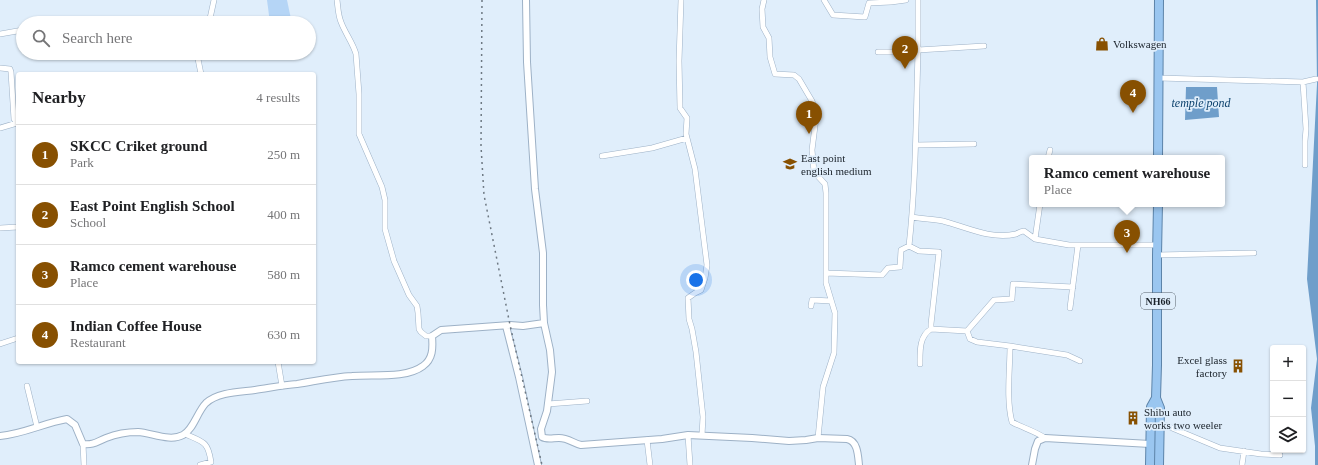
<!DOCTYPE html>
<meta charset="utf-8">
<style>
body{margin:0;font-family:"Times New Roman",serif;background:#f6f6f6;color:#202124}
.controls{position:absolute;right:12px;bottom:12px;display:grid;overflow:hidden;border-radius:4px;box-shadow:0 1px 3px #0004}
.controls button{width:36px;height:36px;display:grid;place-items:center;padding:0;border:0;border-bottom:1px solid #e0e0e0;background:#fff;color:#202124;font:20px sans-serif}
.you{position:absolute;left:696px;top:280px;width:14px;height:14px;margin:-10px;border:3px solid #fff;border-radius:50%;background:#1a73e8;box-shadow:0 0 0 6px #1a73e833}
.badge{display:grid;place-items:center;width:26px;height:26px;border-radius:50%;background:#875001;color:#fff;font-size:13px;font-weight:700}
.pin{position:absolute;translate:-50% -33px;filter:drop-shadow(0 1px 2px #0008)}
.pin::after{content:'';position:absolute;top:21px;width:14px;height:12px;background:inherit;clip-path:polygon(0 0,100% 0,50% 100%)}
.popup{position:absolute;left:1029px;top:155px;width:196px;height:52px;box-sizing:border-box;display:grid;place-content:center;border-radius:4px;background:#fff;filter:drop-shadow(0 1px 3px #0005);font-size:13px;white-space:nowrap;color:#757577}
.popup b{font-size:15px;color:#202124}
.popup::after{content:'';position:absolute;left:50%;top:100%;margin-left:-8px;border:8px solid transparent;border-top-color:#fff}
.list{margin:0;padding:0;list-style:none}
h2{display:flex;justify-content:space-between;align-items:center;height:52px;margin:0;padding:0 16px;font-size:17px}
h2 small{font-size:13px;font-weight:400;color:#757577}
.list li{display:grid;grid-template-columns:26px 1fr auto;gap:12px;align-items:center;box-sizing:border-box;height:60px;padding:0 16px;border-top:1px solid #e0e0e0}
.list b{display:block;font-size:15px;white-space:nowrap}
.list p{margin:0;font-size:13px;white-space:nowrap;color:#757577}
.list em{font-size:13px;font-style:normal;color:#757577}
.icon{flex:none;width:22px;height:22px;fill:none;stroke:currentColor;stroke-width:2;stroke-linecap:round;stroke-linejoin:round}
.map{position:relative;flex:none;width:1318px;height:465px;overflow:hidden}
.search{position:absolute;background:#fff;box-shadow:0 1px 3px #0004;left:16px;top:16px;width:300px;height:44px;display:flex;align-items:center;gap:10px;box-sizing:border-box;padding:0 14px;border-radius:22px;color:#757577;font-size:15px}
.panel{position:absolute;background:#fff;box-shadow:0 1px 3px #0004;left:16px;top:72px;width:300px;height:292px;border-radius:4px}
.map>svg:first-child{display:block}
</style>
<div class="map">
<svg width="1318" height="465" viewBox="0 0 1318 465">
<rect width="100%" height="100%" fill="#e0eefb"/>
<path fill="#b5d5f6" d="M267 0H287L291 19 277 23H270Z"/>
<path fill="#6f9eca" d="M1316 0H1318V465H1315V446L1311 408 1317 359 1307 279 1317 84Z
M1186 87H1217L1219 117 1185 120Z"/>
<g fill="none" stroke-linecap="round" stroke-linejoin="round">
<g stroke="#9db1c6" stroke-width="6">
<path id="minor" d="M337 0C338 7 338 15 341 22 345 33 353 43 356 54L359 94V134L382 187 385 200V229L394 261 409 295 417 306 418 313 419 329 421 332 426 336H432
M681 0 679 61 680 108 687 118 686 134 695 169 707 265 705 278 701 290 695 293 688 298 689 319 692 329 696 352 699 380 703 417 702 435
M764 0 762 9 763 27 769 38 770 57 775 74 794 75 799 79 812 101 814 107 816 118 812 150 814 172 825 184 826 193V283L835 313 834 353 823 387 818 438
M824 0 833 15 865 17 869 3 891 2 906 0
M60 23H62
M209 23 214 0
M0 34 23 30
M918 50V0
M878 52H918V50L984 46
M200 53 198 59 201 74
M0 68 10 69 11 72 14 119 18 124
M1159 78 1303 82 1316 79
M1303 82 1306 129 1305 141V165
M0 128 17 123
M916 145 974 144
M602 156 652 148 687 138
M1048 158 1050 150
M912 217C922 219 933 219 943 221 966 227 991 240 1016 234 1018 233 1021 231 1024 231L1035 239 1069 245H1157
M0 228 18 227
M1035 239 1040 204
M909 246 919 251 939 252 931 324V329L967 331 970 339 977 342 1010 346C1010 369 1006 400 1012 422 1023 428 1035 431 1045 438
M909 246C916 182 916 117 918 52
M1157 255 1254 253
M826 273 882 275 888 268 900 267 901 250 909 246
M811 306 812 300 831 301
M1070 308 1078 245
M967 331 994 300 1012 299 1013 284 1073 287
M0 344 18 338
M1010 346 1067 355 1080 361
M278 362 282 386
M920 364C920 352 919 336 931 329
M27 386 37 427
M548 404 587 401
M1160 423 1220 448 1261 454 1280 455
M185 434C203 442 208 441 211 462L200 465
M688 435 690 465
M647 440 650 465
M83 444 84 465
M1242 465 1244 451"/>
</g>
<g stroke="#9db1c6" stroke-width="8">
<path id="tertiary" d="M526 0 527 62 535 189 543 253V305L544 323 550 350 552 372 547 411 541 429 542 437C547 440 553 438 559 438 568 438 573 443 581 445L662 439 688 435 752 438 789 441 806 440 818 438 847 439C858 441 858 456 859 465
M506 326 519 377 538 465
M0 436C23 434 44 423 67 419L75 425 83 444C94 445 96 442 106 438 116 434 128 432 138 432 152 433 170 442 183 435 194 429 197 412 206 403 218 392 240 392 255 390 269 388 283 385 297 384 316 381 333 377 352 376 372 374 406 379 423 366 433 359 433 348 432 336L441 330 510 325 523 326 544 323
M1032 465 1035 449 1038 441 1045 438 1150 444"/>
</g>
<g stroke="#5d84a9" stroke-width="10">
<path id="trunk" d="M1158 158 1159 0
M1156 398 1160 408 1159 465
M1150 465 1151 407 1156 398 1157 365V255L1158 204"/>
</g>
<use href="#minor" stroke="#fff" stroke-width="5"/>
<use href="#tertiary" stroke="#fff" stroke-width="6"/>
<use href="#trunk" stroke="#9ac6f0" stroke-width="8"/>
<path stroke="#6e7983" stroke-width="1.5" stroke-dasharray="2 4" stroke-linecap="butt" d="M482 0 481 146 484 195 510 325 542 465"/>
</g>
<defs>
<g id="shop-bare" transform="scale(1.08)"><path d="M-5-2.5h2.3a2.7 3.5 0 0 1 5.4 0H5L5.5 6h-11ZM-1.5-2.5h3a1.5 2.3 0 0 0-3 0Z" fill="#875001" stroke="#e0eefb" stroke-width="2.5" paint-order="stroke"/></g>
<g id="school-bare" transform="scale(1.08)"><path d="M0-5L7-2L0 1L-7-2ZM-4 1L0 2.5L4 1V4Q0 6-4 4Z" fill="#875001" stroke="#e0eefb" stroke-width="2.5" paint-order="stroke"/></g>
<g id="building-bare" transform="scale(1.08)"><path d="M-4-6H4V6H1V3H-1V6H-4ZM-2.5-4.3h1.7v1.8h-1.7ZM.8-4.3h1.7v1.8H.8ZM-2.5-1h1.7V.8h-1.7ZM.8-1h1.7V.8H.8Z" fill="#875001" stroke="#e0eefb" stroke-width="2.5" paint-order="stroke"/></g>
</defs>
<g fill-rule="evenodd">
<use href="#shop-bare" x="1102" y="44"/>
<use href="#school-bare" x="790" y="164"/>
<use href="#building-bare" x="1238" y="366"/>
<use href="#building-bare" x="1133" y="418"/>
</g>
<g text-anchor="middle" stroke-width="3.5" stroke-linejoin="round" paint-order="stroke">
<rect fill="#e0eefb" stroke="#555f69" stroke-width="1" x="1141" y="293" width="34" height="16" rx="3"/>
<g font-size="10" font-weight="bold" fill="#1a222a">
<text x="1158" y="305">NH66</text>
</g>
<g font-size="11" fill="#1a222a" stroke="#e0eefb" text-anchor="start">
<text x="1113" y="48">Volkswagen</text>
<text x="801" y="162">East point<tspan x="801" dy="13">english medium</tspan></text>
<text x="1227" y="364" text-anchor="end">Excel glass<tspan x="1227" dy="13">factory</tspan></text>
<text x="1144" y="416">Shibu auto<tspan x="1144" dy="13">works two weeler</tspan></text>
</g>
<g font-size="12" font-style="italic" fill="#0d426d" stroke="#e0eefb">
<text x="1201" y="107">temple pond</text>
</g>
</g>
</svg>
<div class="controls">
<button>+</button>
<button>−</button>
<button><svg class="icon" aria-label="layers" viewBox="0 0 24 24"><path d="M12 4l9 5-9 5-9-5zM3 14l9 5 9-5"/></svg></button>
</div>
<div class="you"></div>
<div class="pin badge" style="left:809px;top:134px">1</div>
<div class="pin badge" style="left:905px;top:69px">2</div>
<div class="pin badge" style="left:1127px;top:253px">3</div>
<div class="popup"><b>Ramco cement warehouse</b>Place</div>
<div class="pin badge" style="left:1133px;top:113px">4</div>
<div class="search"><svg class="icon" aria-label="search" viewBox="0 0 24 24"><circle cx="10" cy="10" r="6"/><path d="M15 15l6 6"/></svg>Search here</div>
<section class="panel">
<h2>Nearby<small>4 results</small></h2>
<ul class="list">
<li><span class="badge">1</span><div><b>SKCC Criket ground</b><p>Park</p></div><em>250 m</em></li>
<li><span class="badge">2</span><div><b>East Point English School</b><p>School</p></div><em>400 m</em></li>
<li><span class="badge">3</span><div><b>Ramco cement warehouse</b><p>Place</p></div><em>580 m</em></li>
<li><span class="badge">4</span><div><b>Indian Coffee House</b><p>Restaurant</p></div><em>630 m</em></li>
</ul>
</section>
</div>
